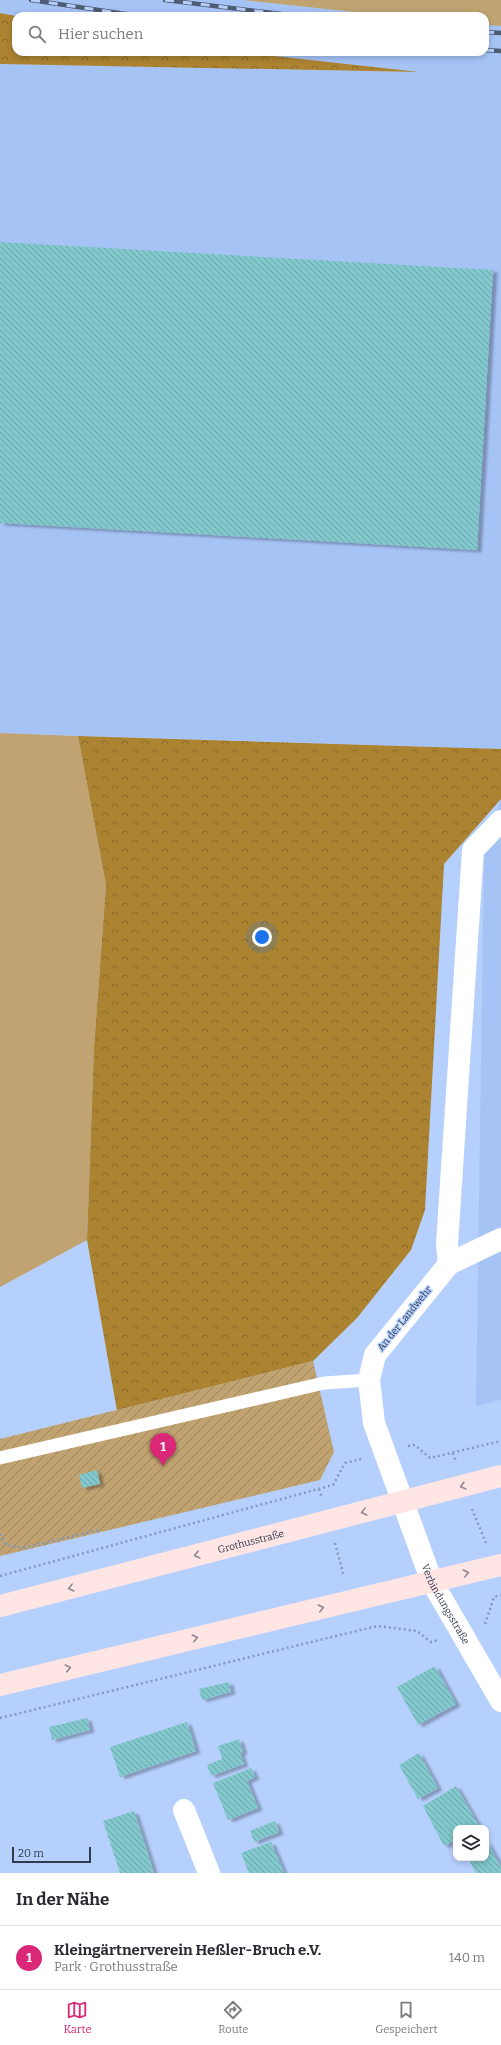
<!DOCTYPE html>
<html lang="de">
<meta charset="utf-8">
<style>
body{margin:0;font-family:Bitter,serif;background:#f7f7f7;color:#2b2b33}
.controls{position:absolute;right:12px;bottom:12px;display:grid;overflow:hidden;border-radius:8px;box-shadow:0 2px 6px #0003}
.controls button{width:36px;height:36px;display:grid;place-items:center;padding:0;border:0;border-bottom:1px solid #e1e1e2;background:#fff;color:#2b2b33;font:20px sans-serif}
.scale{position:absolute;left:12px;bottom:10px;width:79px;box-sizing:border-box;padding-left:4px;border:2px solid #313b4e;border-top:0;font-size:11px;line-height:14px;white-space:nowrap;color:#313b4e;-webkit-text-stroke:3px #b6d0fe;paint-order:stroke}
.you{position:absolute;left:262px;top:937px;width:14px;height:14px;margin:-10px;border:3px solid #fff;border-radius:50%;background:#1a73e8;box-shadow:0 0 0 6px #1a73e833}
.badge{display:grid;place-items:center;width:26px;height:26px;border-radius:50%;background:#db2777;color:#fff;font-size:13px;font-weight:700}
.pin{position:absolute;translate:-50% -33px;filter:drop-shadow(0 1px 2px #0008)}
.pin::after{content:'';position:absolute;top:21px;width:14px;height:12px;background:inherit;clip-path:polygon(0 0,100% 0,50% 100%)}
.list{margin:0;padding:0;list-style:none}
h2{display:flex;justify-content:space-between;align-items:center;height:52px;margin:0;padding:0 16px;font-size:17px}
h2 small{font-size:13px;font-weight:400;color:#7c7c81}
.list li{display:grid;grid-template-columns:26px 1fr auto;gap:12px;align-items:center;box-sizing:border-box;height:64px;padding:0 16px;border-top:1px solid #e1e1e2}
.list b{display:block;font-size:15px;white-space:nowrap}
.list p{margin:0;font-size:13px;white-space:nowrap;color:#7c7c81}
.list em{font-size:13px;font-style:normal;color:#7c7c81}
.icon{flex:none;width:22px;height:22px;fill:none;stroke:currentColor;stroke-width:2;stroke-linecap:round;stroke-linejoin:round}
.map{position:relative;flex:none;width:501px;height:1873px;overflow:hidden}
.search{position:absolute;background:#fff;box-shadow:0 2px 6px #0003;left:12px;right:12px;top:12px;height:44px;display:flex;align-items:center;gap:10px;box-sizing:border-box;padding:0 14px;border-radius:12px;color:#7c7c81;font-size:15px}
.sheet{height:116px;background:#fff}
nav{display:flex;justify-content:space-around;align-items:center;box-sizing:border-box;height:56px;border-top:1px solid #e1e1e2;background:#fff;font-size:11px;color:#7c7c81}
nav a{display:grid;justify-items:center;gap:2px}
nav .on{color:#db2777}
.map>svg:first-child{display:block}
</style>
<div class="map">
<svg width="501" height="1873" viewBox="0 0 501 1873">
<defs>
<pattern id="forest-crowns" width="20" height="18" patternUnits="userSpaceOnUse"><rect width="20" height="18" fill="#ac8331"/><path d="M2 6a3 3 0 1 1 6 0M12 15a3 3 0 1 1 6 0" fill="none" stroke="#8d6c2c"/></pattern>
<pattern id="garden-furrows" width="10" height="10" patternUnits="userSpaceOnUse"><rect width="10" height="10" fill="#c0a371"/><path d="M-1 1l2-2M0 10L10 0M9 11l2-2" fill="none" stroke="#9d865f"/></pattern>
<pattern id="building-back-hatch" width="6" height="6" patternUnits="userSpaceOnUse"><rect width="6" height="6" fill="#82c8cc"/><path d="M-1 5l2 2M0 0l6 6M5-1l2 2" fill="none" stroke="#6ba4a8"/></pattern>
<filter id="shadow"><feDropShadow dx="4.5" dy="2.5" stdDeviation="1" flood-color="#0004"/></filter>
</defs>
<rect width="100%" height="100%" fill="#b6d0fe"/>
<path fill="#a6c3f6" d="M0 0H243L391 16H16L0 13Z
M485 25 501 26V749L0 733V64L413 72 239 52H485Z
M501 798V1400L476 1406 484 853Z"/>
<path fill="#c0a371" d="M243 0H501V26L485 25V16H391Z
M0 733 78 736 106 885 94 1047 87 1240 0 1287Z"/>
<path fill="url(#forest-crowns)" d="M0 13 16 16V52H239L419 72 0 64Z
M78 736 501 749V799L444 864 425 1210 411 1250 357 1318 313 1361 117 1411 87 1240 94 1047 106 885Z"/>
<path fill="url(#garden-furrows)" d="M313 1361 334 1452 320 1480 0 1556V1439Z"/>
<path fill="url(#building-back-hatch)" filter="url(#shadow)" d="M0 242 493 270 477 550 0 523Z
M97 1470 100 1484 82 1488 79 1475Z
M435 1666 456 1704 418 1725 397 1687Z
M229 1682 231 1692 202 1700 199 1689Z
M87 1718 90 1730 52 1740 49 1727Z
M187 1722 196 1751 120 1777 110 1747Z
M239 1739 243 1752 240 1753 244 1764 211 1776 207 1765 222 1759 218 1746Z
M419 1753 438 1788 418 1799 399 1765Z
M251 1768 255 1777 247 1781 258 1808 228 1820 213 1783Z
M456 1786 480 1828H456V1840L444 1846 423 1806Z
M134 1811 146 1848 154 1873H120L103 1821Z
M275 1821 279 1832 254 1842 250 1831Z
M486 1840 501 1867V1873H476L468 1858H486Z
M271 1842 284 1873H249L241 1853Z"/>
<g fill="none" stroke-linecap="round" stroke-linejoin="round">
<path stroke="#8498bc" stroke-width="2.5" stroke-dasharray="2 3" stroke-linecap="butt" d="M408 1446 415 1445 430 1458 501 1441
M453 1453 456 1463
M319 1489 322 1498
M472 1509 486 1543
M0 1534 6 1545 23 1548 98 1530
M335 1543 344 1577
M0 1576 333 1485 345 1463 361 1459
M485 1624 494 1597 501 1595
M0 1718 377 1626 417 1631 431 1642 438 1640"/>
<path stroke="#fff" stroke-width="13" d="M0 1458 324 1383 369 1380"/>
<g stroke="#fff" stroke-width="22">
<path id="s1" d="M501 1239 449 1264 375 1355 369 1380 374 1423 432 1582 501 1701"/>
<path d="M449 1264 447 1244 473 850 501 821"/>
<path d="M184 1810 209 1873"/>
</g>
<g stroke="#ffe5e4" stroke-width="22">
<path id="s2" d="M0 1606 501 1476"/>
<path d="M0 1685 501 1565"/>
</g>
<g stroke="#4d5b73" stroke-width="4.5">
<path id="rail" d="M31 0 139 16
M165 0 298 16
M485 32 501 33
M485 50 501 51"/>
</g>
<use href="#rail" stroke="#b6d0fe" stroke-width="3" stroke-dasharray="9" stroke-linecap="butt"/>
</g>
<defs><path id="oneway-chevron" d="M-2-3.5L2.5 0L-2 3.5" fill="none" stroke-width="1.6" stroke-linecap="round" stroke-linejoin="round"/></defs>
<g stroke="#8e8892">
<use href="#oneway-chevron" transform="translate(463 1486) rotate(165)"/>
<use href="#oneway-chevron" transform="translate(364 1512) rotate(166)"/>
<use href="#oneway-chevron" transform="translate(197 1555) rotate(166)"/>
<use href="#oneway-chevron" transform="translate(466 1573) rotate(-14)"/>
<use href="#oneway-chevron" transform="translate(71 1588) rotate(166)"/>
<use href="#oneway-chevron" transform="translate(321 1608) rotate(-13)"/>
<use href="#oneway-chevron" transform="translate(195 1638) rotate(-13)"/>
<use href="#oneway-chevron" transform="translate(68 1668) rotate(-13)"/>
</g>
<g text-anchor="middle" stroke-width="3" stroke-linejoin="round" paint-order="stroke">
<g font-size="10" fill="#313b4e" stroke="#b6d0fe">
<text transform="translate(404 1318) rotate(-51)" y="4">An der Landwehr</text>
<text dy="4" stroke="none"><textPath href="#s2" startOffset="259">Grothusstraße</textPath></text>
<text dy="4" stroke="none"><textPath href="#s1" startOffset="439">Verbindungsstraße</textPath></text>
</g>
</g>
</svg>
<div class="controls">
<button><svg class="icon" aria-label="layers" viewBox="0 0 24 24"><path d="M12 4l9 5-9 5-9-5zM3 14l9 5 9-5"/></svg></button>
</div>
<div class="scale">20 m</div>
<div class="you"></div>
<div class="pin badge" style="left:163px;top:1466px">1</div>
<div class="search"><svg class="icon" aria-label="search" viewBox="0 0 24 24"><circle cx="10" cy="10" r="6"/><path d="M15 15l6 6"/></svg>Hier suchen</div>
</div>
<section class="sheet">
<h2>In der Nähe<small></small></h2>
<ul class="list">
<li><span class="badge">1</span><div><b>Kleingärtnerverein Heßler-Bruch e.V.</b><p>Park · Grothusstraße</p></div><em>140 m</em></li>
</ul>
</section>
<nav>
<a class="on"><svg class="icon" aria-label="map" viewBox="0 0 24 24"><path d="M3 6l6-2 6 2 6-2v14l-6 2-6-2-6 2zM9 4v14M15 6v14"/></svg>Karte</a>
<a><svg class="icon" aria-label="directions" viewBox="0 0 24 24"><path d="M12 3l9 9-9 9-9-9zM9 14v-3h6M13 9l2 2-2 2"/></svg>Route</a>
<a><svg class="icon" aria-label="saved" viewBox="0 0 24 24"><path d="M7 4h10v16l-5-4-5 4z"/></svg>Gespeichert</a>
</nav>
